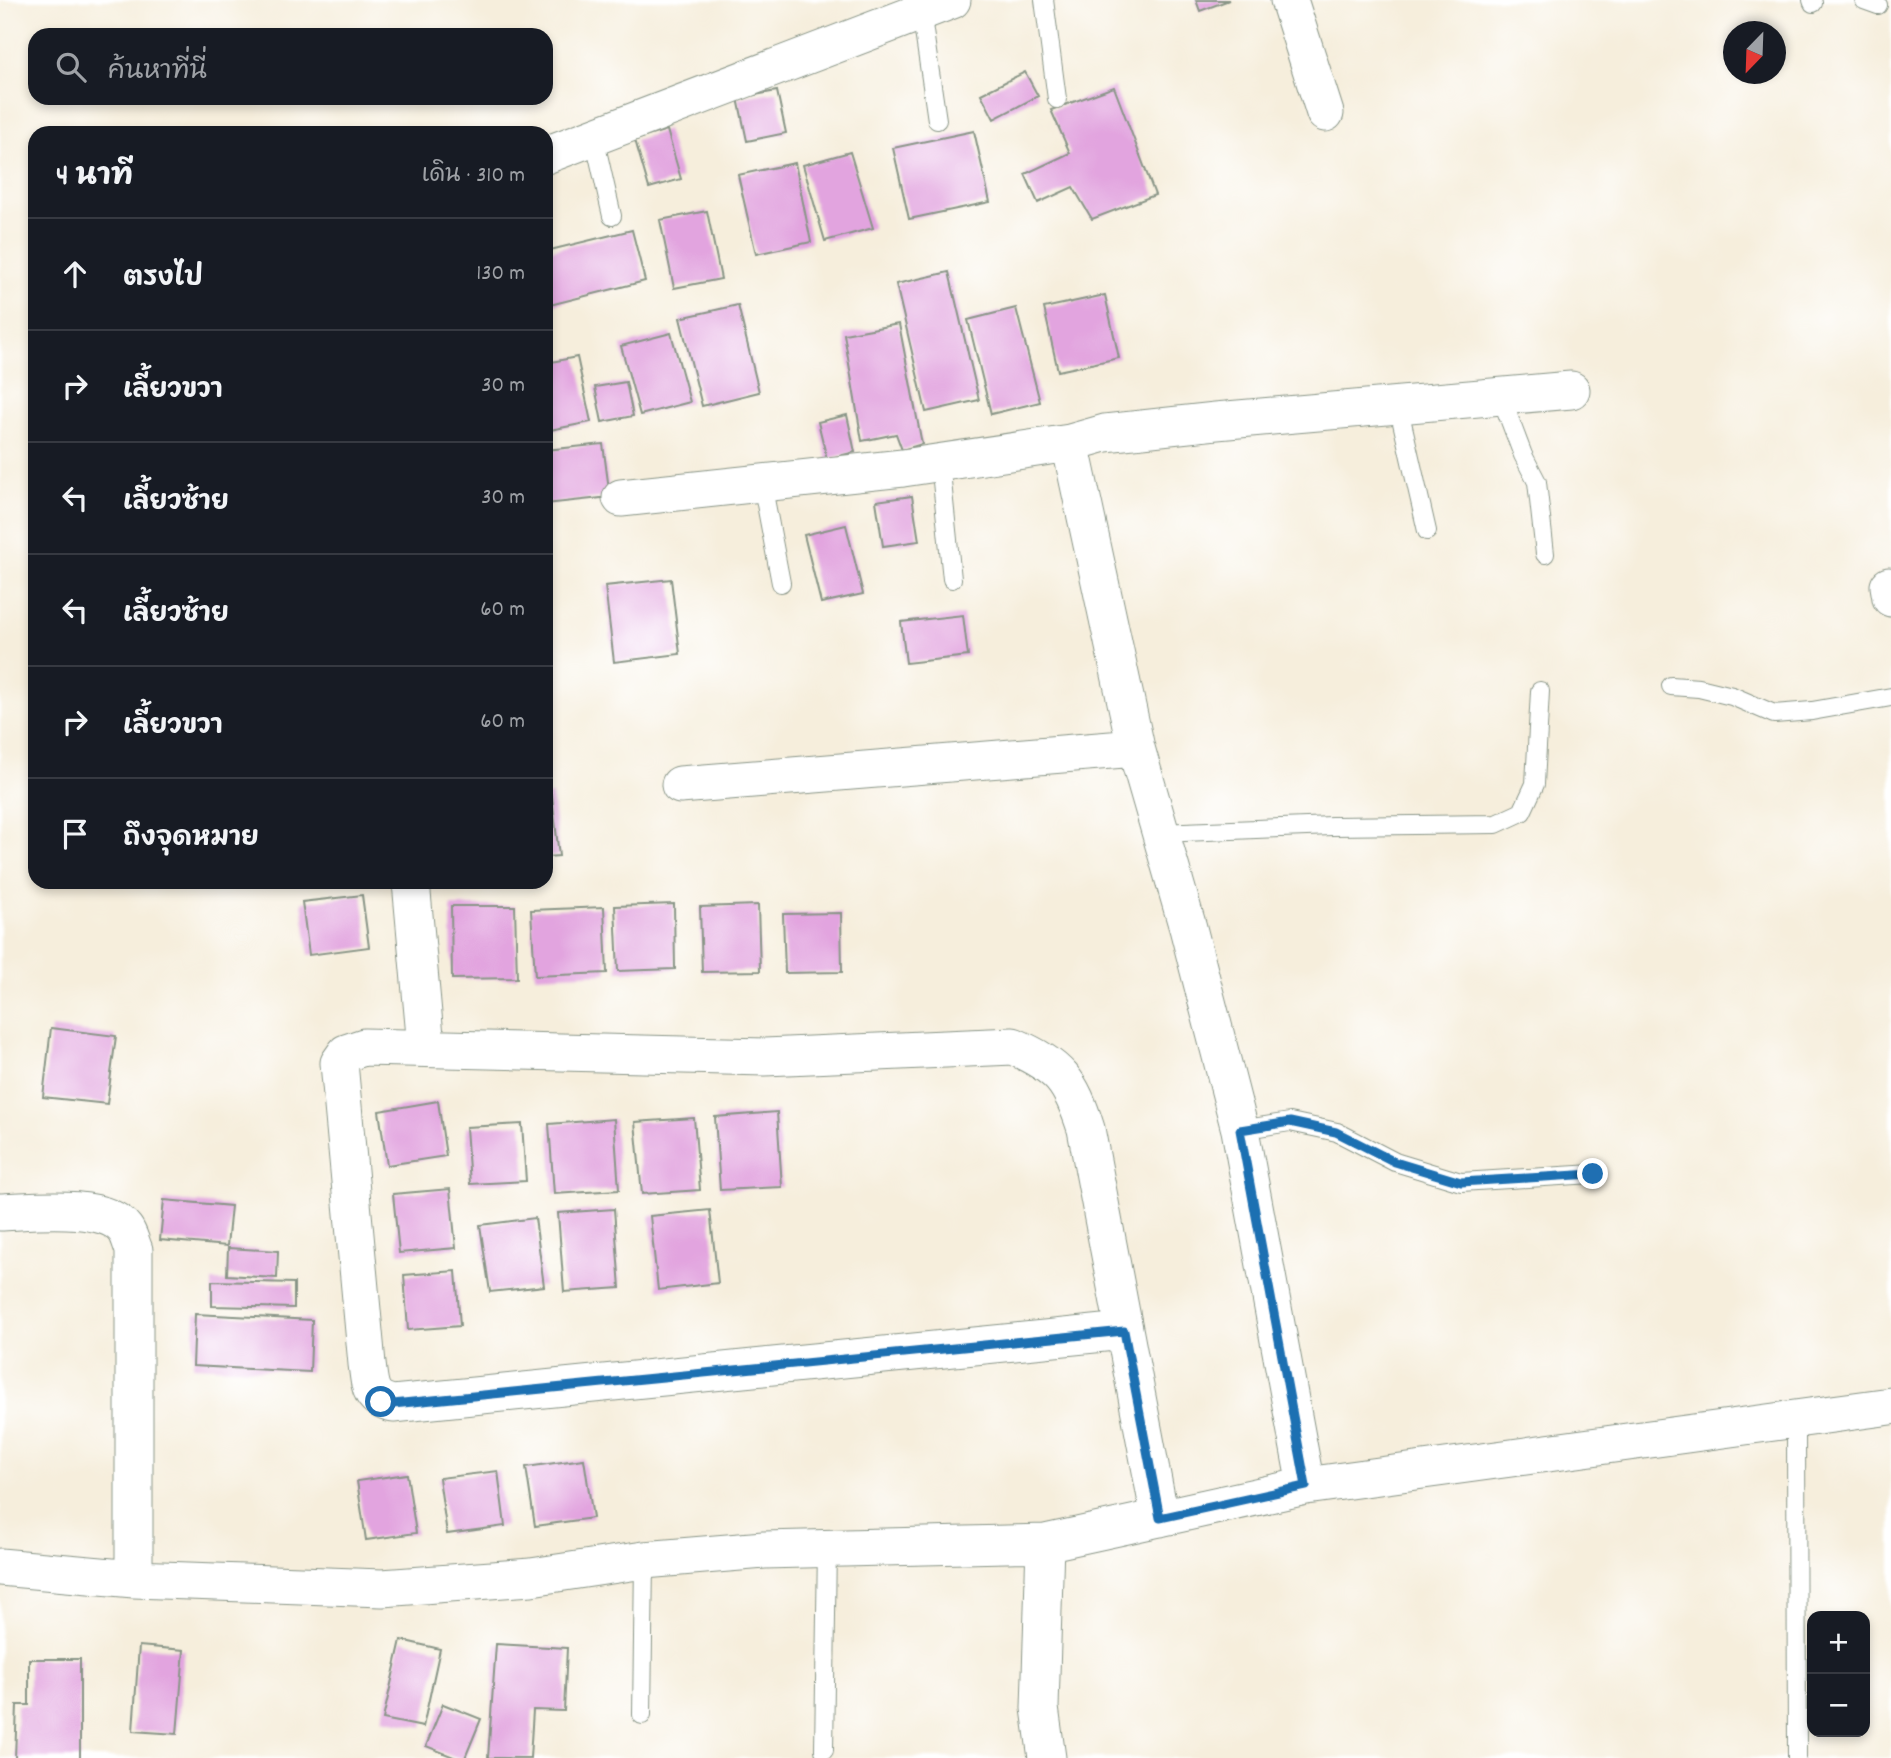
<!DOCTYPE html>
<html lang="th">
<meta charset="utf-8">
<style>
body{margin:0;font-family:Dekko,"Playpen Sans Thai",sans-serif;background:#242831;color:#f1f3f6}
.controls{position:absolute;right:21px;bottom:21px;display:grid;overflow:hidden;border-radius:14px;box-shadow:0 4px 10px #0003}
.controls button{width:63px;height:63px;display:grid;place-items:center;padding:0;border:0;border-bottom:2px solid #363941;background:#171b24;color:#f1f3f6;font:35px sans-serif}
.compass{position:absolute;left:1723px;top:21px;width:63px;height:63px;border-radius:50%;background:#171b24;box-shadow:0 4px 10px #0003;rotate:203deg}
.stop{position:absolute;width:21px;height:21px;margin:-16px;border:5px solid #1f6fb2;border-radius:50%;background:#fff}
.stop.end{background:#1f6fb2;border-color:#fff;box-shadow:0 2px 7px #0008}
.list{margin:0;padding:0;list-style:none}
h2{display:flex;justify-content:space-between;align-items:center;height:91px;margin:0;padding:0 28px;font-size:30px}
h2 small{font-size:23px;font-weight:400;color:#9ea1a6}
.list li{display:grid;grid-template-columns:46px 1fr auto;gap:21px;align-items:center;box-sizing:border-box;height:112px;padding:0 28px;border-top:2px solid #363941}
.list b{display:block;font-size:26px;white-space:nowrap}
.list em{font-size:23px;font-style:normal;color:#9ea1a6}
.icon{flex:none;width:38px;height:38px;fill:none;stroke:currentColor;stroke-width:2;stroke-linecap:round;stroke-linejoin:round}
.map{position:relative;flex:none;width:1891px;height:1758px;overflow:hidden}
.search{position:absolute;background:#171b24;box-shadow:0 4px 10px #0003;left:28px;top:28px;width:525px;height:77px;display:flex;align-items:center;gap:18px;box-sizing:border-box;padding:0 24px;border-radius:21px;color:#9ea1a6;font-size:26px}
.panel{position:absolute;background:#171b24;box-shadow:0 4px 10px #0003;left:28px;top:126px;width:525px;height:763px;border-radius:21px}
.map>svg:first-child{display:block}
</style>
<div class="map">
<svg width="1891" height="1758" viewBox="0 0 1891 1758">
<rect width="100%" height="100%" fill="#fff"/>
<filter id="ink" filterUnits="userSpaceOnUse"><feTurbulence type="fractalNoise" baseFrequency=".0143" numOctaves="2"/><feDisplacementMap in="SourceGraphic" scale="14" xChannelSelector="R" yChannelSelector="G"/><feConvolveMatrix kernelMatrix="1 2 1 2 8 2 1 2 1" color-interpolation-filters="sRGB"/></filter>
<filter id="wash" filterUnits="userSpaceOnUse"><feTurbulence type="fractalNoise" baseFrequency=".00686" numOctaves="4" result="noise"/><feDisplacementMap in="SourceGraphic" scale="28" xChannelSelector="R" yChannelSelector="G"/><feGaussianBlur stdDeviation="1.57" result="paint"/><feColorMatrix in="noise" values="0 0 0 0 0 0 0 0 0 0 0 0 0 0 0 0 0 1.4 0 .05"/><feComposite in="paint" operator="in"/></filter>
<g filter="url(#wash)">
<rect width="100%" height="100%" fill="#f6eedc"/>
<g id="blocks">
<path fill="#e2a4df" d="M1196 0H1229L1200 11Z
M1025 72 1038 96 994 119 981 94Z
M1114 87 1155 195 1092 219 1073 187 1038 203 1025 174 1070 153 1051 110Z
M777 91 786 133 747 141 738 98Z
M667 130 681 179 649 188 635 140Z
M974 131 990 202 909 219 893 148Z
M850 152 873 228 825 241 803 165Z
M795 163 811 242 756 254 738 175Z
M707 211 721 279 674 288 660 220Z
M632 230 645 281 546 306V251Z
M949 272 979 400 926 412 896 284Z
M1105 295 1119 358 1058 371 1044 308Z
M738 305 759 392 702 406 680 318Z
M1016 308 1040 402 991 414 968 320Z
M899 324 922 444 902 450 896 434 862 441 844 334Z
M671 333 690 402 640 415 621 346Z
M577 357 591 422 550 430 546 412V363Z
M626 382 633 416 602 422 595 387Z
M847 415 855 452 827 459 818 422Z
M603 444 610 497 546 504V450Z
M912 496 919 541 883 546 876 501Z
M846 525 863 594 821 603 804 535Z
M671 579 680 654 614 662 605 586Z
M963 615 968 656 906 663 901 622Z
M552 795 559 856 546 857V796Z
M362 895 369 947 309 955 302 902Z
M674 904 675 969 618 971 615 906Z
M758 905 760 971 702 972 700 907Z
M451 906H515L517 978 452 979Z
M604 907 607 973 535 976 531 910Z
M841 913 842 972 785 973 783 914Z
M51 1028 116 1036 107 1104 43 1097Z
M438 1101 446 1156 387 1165 379 1111Z
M777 1112 782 1187 720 1190 715 1117Z
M694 1118 700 1190 642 1194 635 1122Z
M614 1119 619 1190 554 1194 549 1124Z
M522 1124 526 1181 470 1184 466 1127Z
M450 1189 456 1248 399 1253 393 1194Z
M164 1200 231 1206 227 1246 160 1240Z
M614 1209 620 1288 564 1292 558 1213Z
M710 1210 718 1283 658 1290 650 1216Z
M535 1218 544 1286 490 1292 480 1225Z
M228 1248 278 1251 277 1278 227 1275Z
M456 1271 460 1326 408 1330 404 1275Z
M212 1281 294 1283V1308L212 1306Z
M195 1314 312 1320 310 1372 193 1366Z
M584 1459 593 1518 535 1526 526 1467Z
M498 1471 505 1526 447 1534 439 1478Z
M407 1474 416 1533 366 1540 357 1481Z
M401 1640 440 1649 423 1727 383 1719Z
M496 1644 567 1648 564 1711 533 1710 530 1758H488Z
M139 1646 184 1650 177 1734 133 1731Z
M29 1659H80V1758H15L17 1705H29Z
M443 1704 481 1719 465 1758H456L426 1746Z"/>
</g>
</g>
<g filter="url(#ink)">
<use href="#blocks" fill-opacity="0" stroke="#8a9688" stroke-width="2"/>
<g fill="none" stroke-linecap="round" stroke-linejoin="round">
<g stroke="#8a9688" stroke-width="20">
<path id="lane" d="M1044 0 1057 99
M1812 0 1813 3
M1864 0 1878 5
M921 11 937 120
M594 137 612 216
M1501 397 1523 455 1537 482 1545 554
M1398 405 1427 531
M940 462 952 579
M762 483 781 583
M1671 686 1699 688 1732 696 1774 714 1812 711 1891 697
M1160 833 1332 826 1496 824 1522 812 1535 784 1540 691
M1240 1130 1290 1122 1337 1132 1395 1162 1461 1182 1593 1174
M1796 1419 1797 1758
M642 1715 644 1560
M824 1750 827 1547"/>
</g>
<g stroke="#8a9688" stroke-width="39">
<path id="street" d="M1289 0 1325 113
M546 155 952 0
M621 498 903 468 1070 443
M1889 586 1891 598
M680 785 1136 748
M411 882 426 1047
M0 1212C31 1211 104 1202 125 1229 129 1234 131 1243 134 1250V1579
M1124 1331 393 1404C369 1399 370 1386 367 1364L339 1063 346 1053 364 1047 765 1057 1013 1046C1060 1067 1071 1081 1086 1129L1160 1518
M1306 1486 1240 1130 1188 928 1136 748 1070 443 1105 433 1216 421 1571 390
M1045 1543 1040 1708 1047 1758
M0 1567 134 1579 382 1588 531 1577 644 1560 764 1550 1045 1543 1306 1486 1891 1406"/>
</g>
<use href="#lane" stroke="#fff" stroke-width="18"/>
<use href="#street" stroke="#fff" stroke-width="37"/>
</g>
</g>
<g fill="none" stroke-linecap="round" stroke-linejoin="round" filter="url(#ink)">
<path stroke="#1f6fb2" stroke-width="9" d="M381 1402 393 1404 1124 1331 1160 1518 1306 1486 1240 1130 1290 1122 1336 1132 1395 1162 1461 1182 1593 1174"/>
</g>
</svg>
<div class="controls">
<button>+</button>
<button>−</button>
</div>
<svg class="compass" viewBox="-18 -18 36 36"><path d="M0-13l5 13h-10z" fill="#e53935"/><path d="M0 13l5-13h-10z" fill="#9ea1a6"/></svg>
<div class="stop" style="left:381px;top:1402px"></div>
<div class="stop end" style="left:1593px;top:1174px"></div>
<div class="search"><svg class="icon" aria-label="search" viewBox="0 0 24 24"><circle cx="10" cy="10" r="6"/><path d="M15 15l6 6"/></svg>ค้นหาที่นี่</div>
<section class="panel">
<h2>4 นาที<small>เดิน · 310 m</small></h2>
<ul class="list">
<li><svg class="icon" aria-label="ahead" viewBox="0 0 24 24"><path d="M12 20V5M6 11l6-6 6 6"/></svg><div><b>ตรงไป</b></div><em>130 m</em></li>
<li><svg class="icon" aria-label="right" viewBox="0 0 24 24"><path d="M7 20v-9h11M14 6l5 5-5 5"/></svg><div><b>เลี้ยวขวา</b></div><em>30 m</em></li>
<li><svg class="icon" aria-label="left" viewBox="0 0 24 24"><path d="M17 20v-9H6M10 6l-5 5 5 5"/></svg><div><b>เลี้ยวซ้าย</b></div><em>30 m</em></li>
<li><svg class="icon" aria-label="left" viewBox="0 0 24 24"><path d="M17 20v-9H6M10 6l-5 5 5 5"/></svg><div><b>เลี้ยวซ้าย</b></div><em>60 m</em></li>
<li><svg class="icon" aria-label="right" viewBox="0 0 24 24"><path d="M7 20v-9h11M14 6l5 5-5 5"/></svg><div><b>เลี้ยวขวา</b></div><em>60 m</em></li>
<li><svg class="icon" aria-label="arrive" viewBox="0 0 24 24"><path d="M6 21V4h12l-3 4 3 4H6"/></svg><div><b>ถึงจุดหมาย</b></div></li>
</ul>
</section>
</div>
